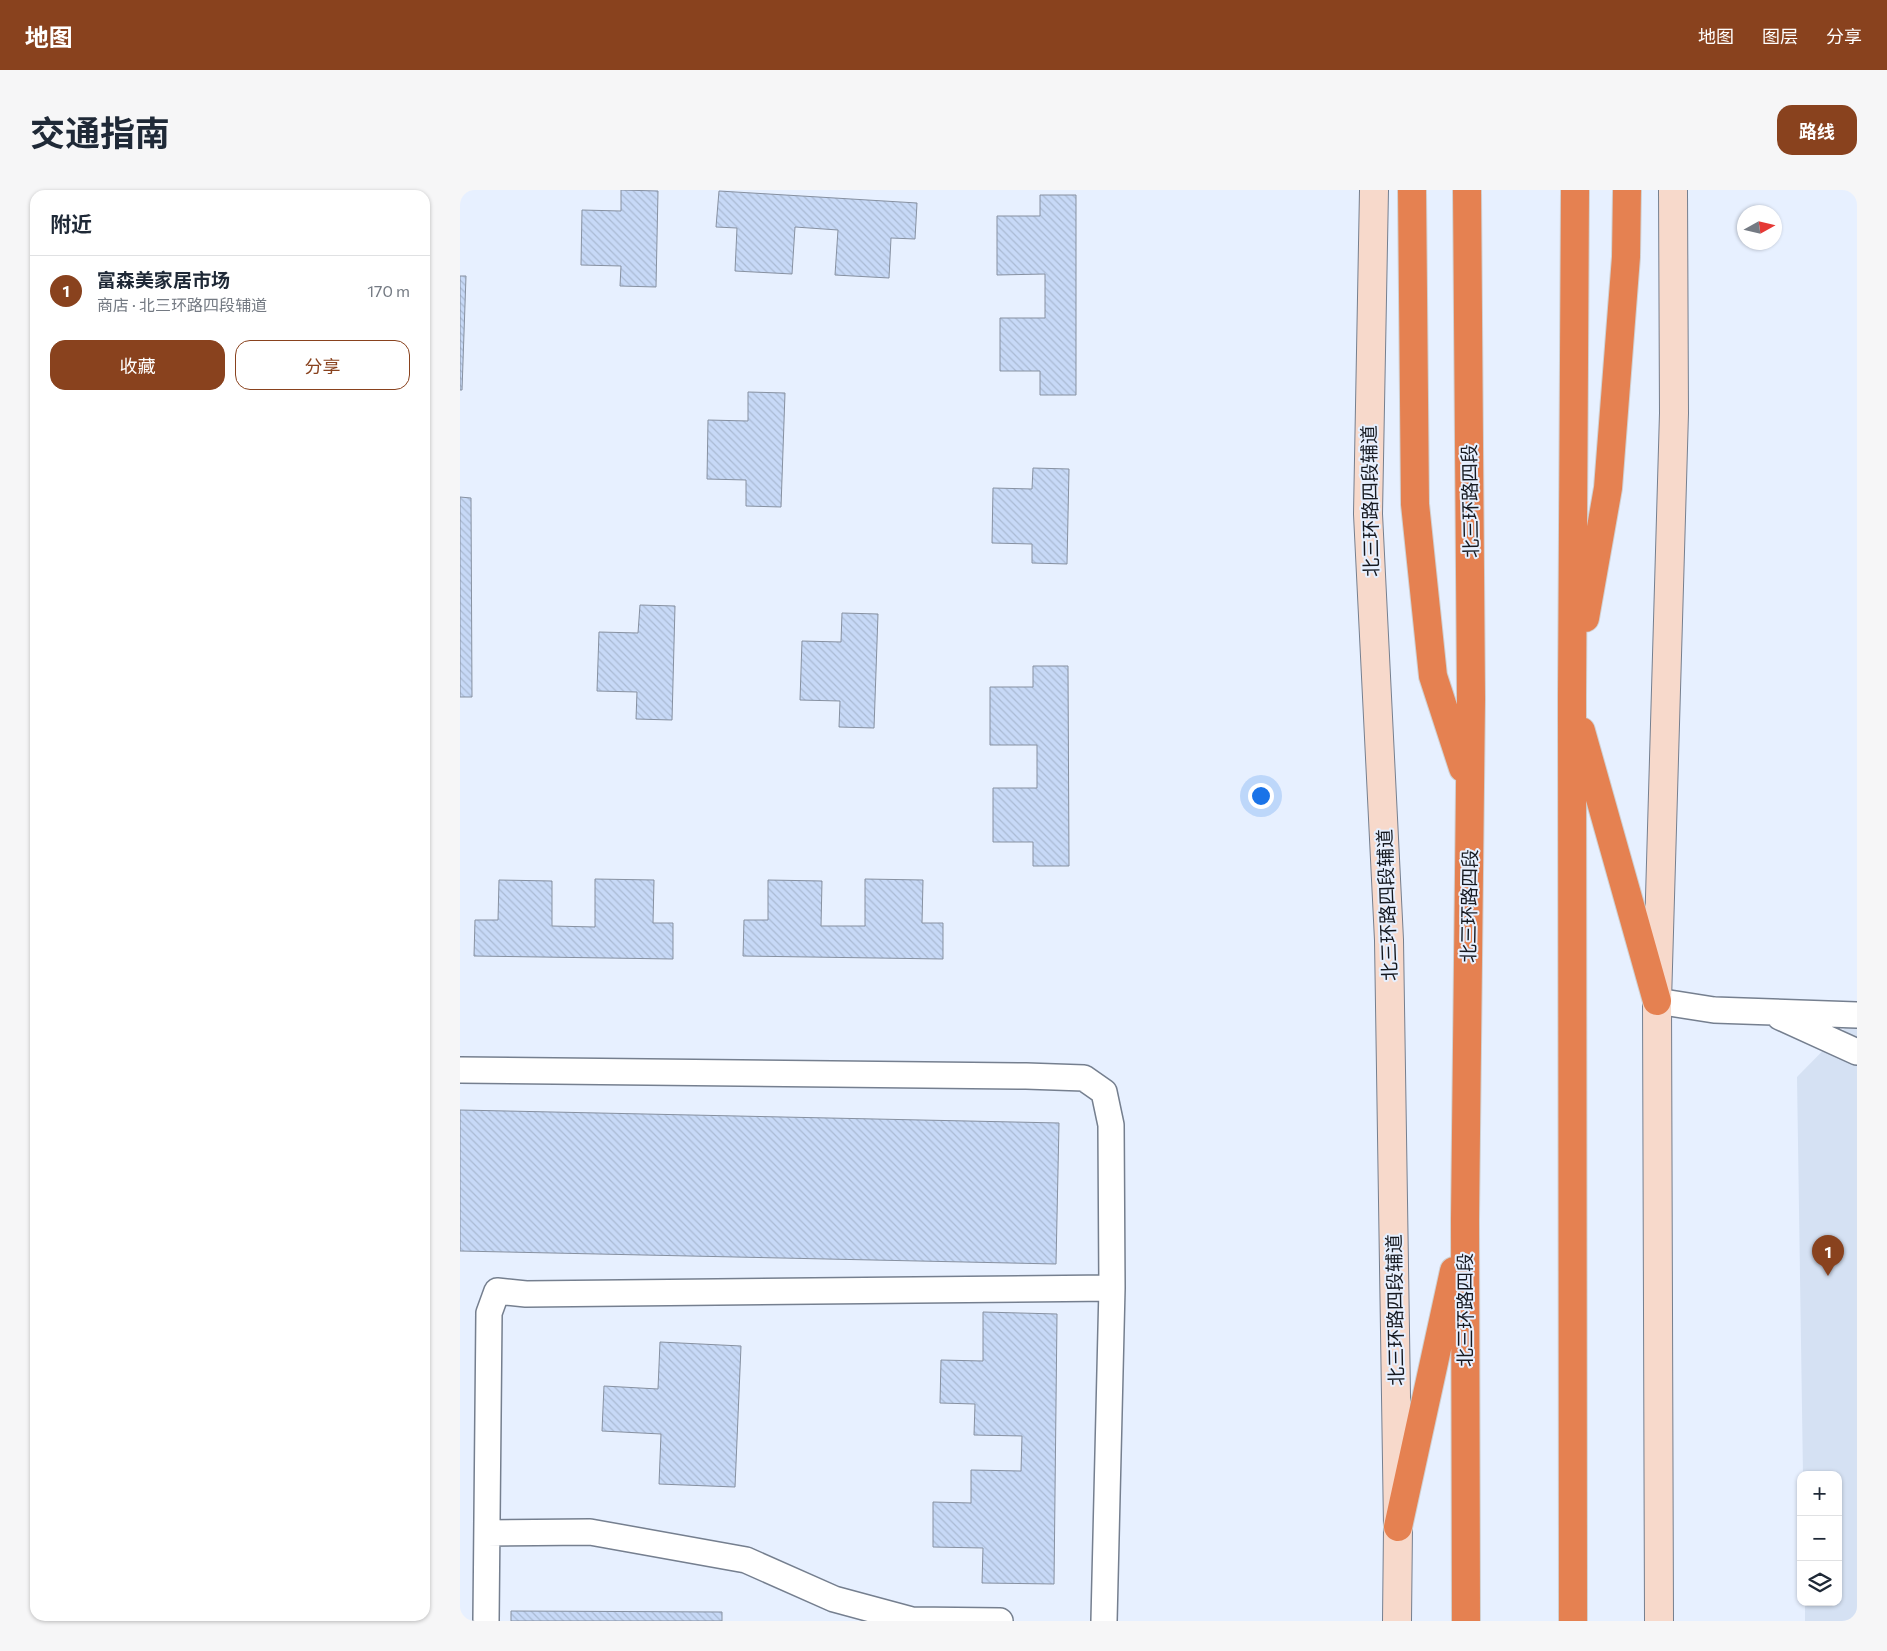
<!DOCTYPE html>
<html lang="zh">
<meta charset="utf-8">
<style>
body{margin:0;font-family:Commissioner,"Noto Sans SC",sans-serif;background:#f6f6f7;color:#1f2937}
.controls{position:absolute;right:15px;bottom:15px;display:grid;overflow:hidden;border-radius:10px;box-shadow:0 1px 4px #0004}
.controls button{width:45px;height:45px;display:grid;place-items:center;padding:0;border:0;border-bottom:1px solid #e0e1e3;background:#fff;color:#1f2937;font:25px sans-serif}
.compass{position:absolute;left:1277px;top:15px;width:45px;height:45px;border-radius:50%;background:#fff;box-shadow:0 1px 4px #0004;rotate:82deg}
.you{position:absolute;left:800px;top:605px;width:18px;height:18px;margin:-12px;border:4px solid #fff;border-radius:50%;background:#1a73e8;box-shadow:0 0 0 8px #1a73e833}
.badge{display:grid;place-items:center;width:32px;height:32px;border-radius:50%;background:#89421e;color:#fff;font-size:16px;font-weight:700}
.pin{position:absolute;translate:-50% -41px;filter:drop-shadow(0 1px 2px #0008)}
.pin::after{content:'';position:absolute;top:26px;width:18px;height:15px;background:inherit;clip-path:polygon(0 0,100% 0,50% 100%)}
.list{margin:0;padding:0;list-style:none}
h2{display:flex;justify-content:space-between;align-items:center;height:65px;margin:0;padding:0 20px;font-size:21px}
h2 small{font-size:16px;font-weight:400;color:#747a83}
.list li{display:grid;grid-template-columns:32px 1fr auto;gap:15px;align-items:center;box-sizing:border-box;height:70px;padding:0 20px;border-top:1px solid #e0e1e3}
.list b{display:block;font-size:19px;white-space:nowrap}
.list p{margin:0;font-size:16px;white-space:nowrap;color:#747a83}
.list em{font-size:16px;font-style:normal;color:#747a83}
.actions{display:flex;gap:10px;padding:15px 20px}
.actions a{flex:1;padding:11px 0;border:1px solid #89421e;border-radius:15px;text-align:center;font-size:18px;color:#89421e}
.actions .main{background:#89421e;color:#fff}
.icon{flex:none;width:28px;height:28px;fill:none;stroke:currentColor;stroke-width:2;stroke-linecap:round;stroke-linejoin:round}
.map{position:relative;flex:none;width:1397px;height:1431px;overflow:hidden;border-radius:15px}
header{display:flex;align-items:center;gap:30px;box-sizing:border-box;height:70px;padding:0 25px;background:#89421e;color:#fff}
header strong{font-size:24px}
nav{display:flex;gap:28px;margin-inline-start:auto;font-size:18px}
.intro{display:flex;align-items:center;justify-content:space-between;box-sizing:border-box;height:120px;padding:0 30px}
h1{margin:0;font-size:35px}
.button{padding:12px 22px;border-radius:15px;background:#89421e;color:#fff;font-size:18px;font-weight:700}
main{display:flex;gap:30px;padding:0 30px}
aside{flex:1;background:#fff;border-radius:15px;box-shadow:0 1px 4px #0004}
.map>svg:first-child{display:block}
</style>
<header>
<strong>地图</strong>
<nav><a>地图</a><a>图层</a><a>分享</a></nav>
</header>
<div class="intro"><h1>交通指南</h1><a class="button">路线</a></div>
<main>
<aside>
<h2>附近<small></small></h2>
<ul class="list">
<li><span class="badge">1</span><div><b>富森美家居市场</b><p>商店 · 北三环路四段辅道</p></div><em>170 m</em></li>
</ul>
<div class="actions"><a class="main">收藏</a><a>分享</a></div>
</aside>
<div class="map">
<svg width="1397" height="1431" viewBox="0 0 1397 1431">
<defs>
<pattern id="building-back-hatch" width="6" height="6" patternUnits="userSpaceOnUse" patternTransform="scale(1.25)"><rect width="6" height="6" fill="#c7d9f7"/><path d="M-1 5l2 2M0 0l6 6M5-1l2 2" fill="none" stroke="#aabad3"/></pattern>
</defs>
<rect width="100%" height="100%" fill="#e7f0ff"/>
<path fill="#d5e1f3" d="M1397 826V1431H1345V1412H1378V1285H1343L1337 887Z"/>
<path fill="url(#building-back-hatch)" stroke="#8791a1" d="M161 0 198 1 196 97 160 96 161 76 121 75 122 20 161 21Z
M259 1 457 13 455 49 431 48 429 88 375 85 378 40 335 37 332 84 275 81 277 38 256 37Z
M580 5H616V205H580V181H540V128H585V84L537 85V26H580Z
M0 86H6L2 200H0Z
M288 202 325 203 321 317 286 316V290L247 289 248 230 288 231Z
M573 278 609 279 607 374 572 373V354L532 353 533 298 572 299Z
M0 307 11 308 12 507H0Z
M180 415 215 416 212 530 176 529 177 502 137 501 139 442 178 443Z
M382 423 418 424 414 538 379 537 380 511 340 510 342 451 381 452Z
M573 476H608L609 676H573V652H533V598H577V555H530V497H573Z
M135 689 194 690 193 733H213V769L14 766 15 730H38L39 690 92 691V736L135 737Z
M405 689 463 690 462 733H483V769L283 766 284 730H308V690L362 691 361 736H405Z
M0 920 599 933 596 1074 0 1061Z
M523 1122 597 1124 594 1394 522 1393 523 1358 473 1357V1312L511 1313V1280L561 1281 562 1246 514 1245 515 1214 480 1213 481 1170 523 1171Z
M200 1152 281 1156 275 1297 199 1294 201 1244 142 1241 144 1196 198 1199Z
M51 1421 262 1422V1431H51Z"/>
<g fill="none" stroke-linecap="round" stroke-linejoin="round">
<g stroke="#757f8f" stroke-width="28">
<path id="street" d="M1197 811 1254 820 1397 825
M1320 827 1397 862
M0 880 566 886 624 888 644 902 651 935 652 1098 644 1431
M27 1343 130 1342 286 1370 374 1409 452 1430 540 1431
M26 1431 29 1123 37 1101 66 1104 652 1098"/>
</g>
<g stroke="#757f8f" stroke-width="30">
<path id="secondary" d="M914 0 908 324 929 750 938 1337 937 1431
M1199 1431 1197 811 1214 223 1213 0"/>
</g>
<g stroke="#d0d1d2" stroke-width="30">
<path id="highway" d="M952 0 955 314 973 486 1003 578
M1125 428 1148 298 1166 67 1167 0
M1121 541 1197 811
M938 1337 994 1081
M1006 1431 1005 1030 1011 509 1007 0
M1113 1431 1112 507 1115 0"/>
</g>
<use href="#street" stroke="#fff" stroke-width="25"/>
<use href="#secondary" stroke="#f7d9cb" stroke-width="28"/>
<use href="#highway" stroke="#e58151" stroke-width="28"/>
</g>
<g text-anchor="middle" stroke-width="4" stroke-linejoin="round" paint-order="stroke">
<g font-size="19" fill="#15181f" stroke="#e7f0ff">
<text transform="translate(910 311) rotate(-91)" y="7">北三环路四段辅道</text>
<text transform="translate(1010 311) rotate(-91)" y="7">北三环路四段</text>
<text transform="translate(927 715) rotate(-92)" y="7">北三环路四段辅道</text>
<text transform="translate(1009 716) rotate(-89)" y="7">北三环路四段</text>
<text transform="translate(935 1120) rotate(-91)" y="7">北三环路四段辅道</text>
<text transform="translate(1005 1120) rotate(-90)" y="7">北三环路四段</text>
</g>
</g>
</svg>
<div class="controls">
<button>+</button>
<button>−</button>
<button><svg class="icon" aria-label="layers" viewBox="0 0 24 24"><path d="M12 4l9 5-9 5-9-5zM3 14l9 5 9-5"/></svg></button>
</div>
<svg class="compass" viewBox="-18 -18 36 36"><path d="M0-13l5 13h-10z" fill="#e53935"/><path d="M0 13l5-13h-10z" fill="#747a83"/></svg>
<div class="you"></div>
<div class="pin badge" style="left:1368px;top:1086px">1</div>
</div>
</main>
